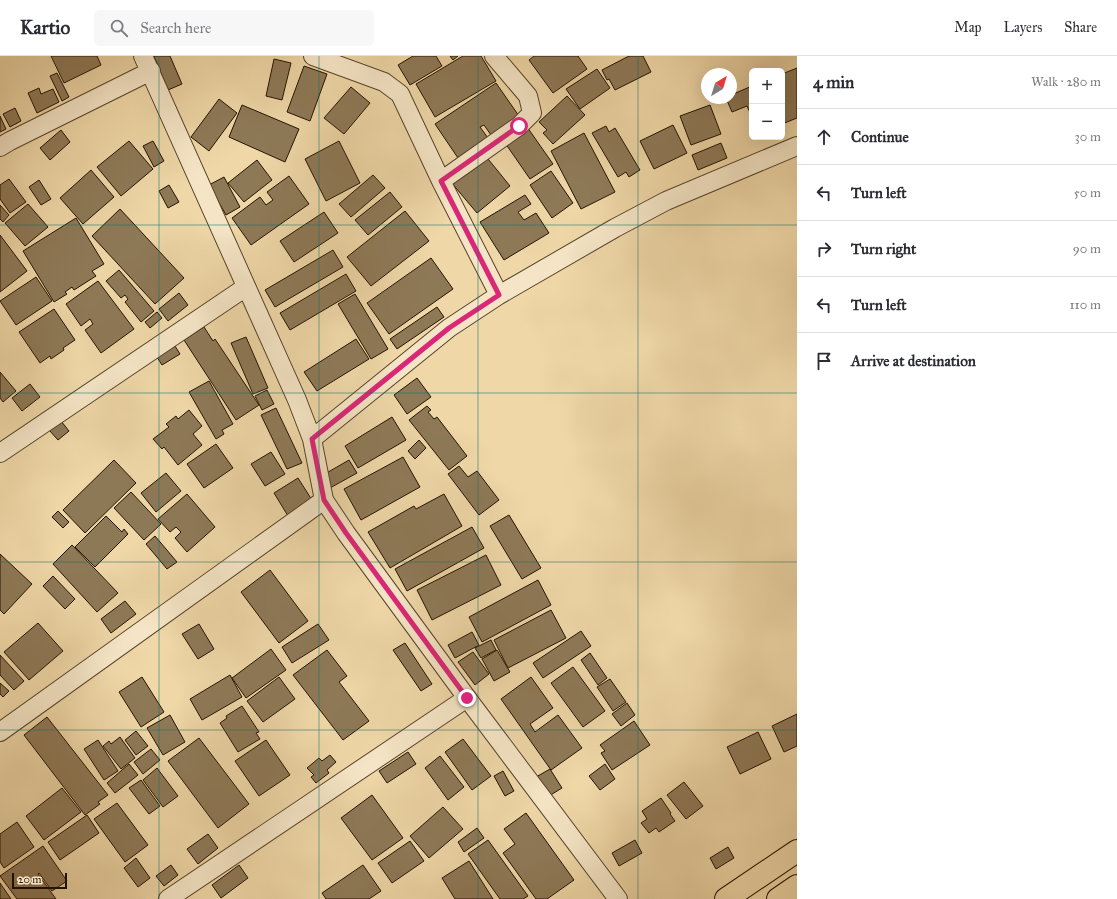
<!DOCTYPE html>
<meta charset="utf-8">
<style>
body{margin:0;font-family:"IM FELL Great Primer",serif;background:#f7f7f7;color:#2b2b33}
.controls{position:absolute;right:12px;top:12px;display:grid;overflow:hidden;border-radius:6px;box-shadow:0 4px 16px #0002}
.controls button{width:36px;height:36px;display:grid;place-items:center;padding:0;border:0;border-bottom:1px solid #e1e1e2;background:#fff;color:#2b2b33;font:20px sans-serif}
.compass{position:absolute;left:701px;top:12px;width:36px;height:36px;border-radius:50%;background:#fff;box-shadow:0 4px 16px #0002;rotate:38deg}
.scale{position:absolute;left:12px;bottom:10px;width:55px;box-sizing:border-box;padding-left:4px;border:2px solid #241300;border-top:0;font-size:11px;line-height:14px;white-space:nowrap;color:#241300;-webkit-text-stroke:3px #f5e5c6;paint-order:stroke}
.stop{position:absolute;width:12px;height:12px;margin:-9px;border:3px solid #db2777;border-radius:50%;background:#fff}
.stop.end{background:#db2777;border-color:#fff;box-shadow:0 1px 4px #0008}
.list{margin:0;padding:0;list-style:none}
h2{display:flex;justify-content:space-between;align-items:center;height:52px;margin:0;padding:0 16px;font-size:17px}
h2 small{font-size:13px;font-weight:400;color:#7c7c81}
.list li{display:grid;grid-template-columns:26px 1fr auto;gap:12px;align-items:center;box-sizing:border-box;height:56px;padding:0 16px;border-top:1px solid #e1e1e2}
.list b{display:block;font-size:15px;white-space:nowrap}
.list em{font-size:13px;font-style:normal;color:#7c7c81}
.icon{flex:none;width:22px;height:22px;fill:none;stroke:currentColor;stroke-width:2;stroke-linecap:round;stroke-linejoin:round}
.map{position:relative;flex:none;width:797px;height:843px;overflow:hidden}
header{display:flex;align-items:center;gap:24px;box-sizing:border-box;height:56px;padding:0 20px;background:#fff;border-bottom:1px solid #e1e1e2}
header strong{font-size:19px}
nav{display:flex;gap:22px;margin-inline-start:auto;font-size:14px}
.search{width:280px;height:36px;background:#f7f7f7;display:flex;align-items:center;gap:10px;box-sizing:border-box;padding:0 14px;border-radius:6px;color:#7c7c81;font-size:15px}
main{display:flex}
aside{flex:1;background:#fff}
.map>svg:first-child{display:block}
</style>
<header>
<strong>Kartio</strong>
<div class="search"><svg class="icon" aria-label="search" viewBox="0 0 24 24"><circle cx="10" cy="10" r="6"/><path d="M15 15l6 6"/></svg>Search here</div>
<nav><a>Map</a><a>Layers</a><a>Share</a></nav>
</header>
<main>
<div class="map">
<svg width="797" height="843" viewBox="0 0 797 843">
<rect width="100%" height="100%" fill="#efd7a7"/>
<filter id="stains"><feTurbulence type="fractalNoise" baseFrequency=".005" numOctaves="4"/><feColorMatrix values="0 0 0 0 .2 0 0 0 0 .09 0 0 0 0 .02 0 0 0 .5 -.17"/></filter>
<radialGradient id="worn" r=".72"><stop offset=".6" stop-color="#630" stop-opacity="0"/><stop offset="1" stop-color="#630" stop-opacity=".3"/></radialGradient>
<path fill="#8e7957" stroke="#241300" d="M51 0H97L101 9 64 27Z
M154 0H170L182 28 168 34Z
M413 0H436L442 10 410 29 398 9Z
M450 0H458L453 4Z
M463 0H481L496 25 435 61 416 28Z
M534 0H578L587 13 553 37 529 4Z
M629 0H643L651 16 615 34 609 23 607 24 602 14Z
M274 3 291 7 282 44 266 40Z
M304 10 327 18 310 65 287 56Z
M797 12V62L782 68V18Z
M597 13 610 32 580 53 566 33Z
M57 17 69 41 62 45 50 20Z
M496 27 519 60 491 79 484 69 480 71 488 82 458 102 435 68Z
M752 30V61L747 50 732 56 726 42H731V39Z
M351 31 370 47 344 78 324 62Z
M39 32 41 38 53 33 59 46 37 57 28 37Z
M567 40 585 59 553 88 543 77 547 74 539 66Z
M219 43 237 57 209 95 191 81Z
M242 49 299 73 285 106 229 81Z
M710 49 721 78 691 89 680 60Z
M15 52 21 65 10 71 3 58Z
M0 60 6 73 0 76Z
M525 68 553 108 530 123 503 84Z
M673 69 687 97 654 113 640 85Z
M606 70 609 76 615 72 640 114 629 121 626 116 618 121 592 77Z
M61 74 70 86 50 104 40 92Z
M584 77 615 136 581 153 551 95Z
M129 85 153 113 121 140 97 111Z
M153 85 164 105 154 111 143 90Z
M339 85 360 127 326 145 305 103Z
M721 87 727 102 698 114 692 99Z
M484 98 510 130 477 157 450 125Z
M257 104 272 124 244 146 228 127Z
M91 114 114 141 83 168 60 142Z
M551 115 573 147 552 162 530 129Z
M373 119 385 132 351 161 339 148Z
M289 120 309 148 251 189 232 162 260 141 266 149 273 144 267 136Z
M224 121 240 151 226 159 209 129Z
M9 123 26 146 10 157 0 143V129Z
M39 124 51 143 41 149 29 131Z
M169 129 179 146 168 152 159 135Z
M390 136 402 151 368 179 355 164Z
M525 139 531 148 518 156 524 164 536 157 549 177 504 204 480 166Z
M28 148 48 171 25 190 5 167Z
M0 149 9 159 3 166 0 163Z
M120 153 184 222 155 248 92 180Z
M405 155 429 185 371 230 347 201Z
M324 156 338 177 294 206 280 185Z
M76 162 104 208 92 215 96 220 74 234 72 231 65 236 67 238 54 246 23 195Z
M0 179 27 215 0 236Z
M333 194 343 211 275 251 265 234Z
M431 202 453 233 389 278 367 247Z
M119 214 154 255 141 266 125 246 128 243 125 239 121 242 106 225Z
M346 218 356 235 290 274 280 257Z
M36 221 52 245 16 269 0 245Z
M98 225 134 273 101 297 85 274 93 268 90 263 81 270 66 248Z
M179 237 188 249 168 265 159 253Z
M355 238 388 293 371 303 338 248Z
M437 251 444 261 397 293 390 283Z
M54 253 75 284 63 292 64 294 51 303 50 300 40 307 19 276Z
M157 256 162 262 150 272 145 266Z
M204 271 213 285 215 283 259 349 236 364 184 284Z
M246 281 268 332 253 338 231 287Z
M356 283 369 303 317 335 304 316Z
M173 287 180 298 162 309 155 298Z
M0 316 16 335 3 346 0 342Z
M417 322 431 341 407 358 394 339Z
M209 325 233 368 222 374 224 378 216 383 189 336Z
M30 328 40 341 22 355 12 342Z
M267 334 274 348 262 354 255 340Z
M427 350 431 354 428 356 434 363 437 361 467 400 449 414 409 364Z
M276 352 302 407 287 413 261 359Z
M189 354 202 370 193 378 202 389 178 409 164 391 162 393 153 383 169 371 166 368 176 360 178 363Z
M392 361 406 384 358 412 345 390Z
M61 365 69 375 58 384 49 374Z
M419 384 426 392 415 403 408 395Z
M216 388 233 412 204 432 187 408Z
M271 396 285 418 265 430 251 408Z
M403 401 420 431 361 464 344 433Z
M114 404 136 427 85 477 63 454Z
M349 404 357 417 330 432 323 419Z
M459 410 468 421 477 415 499 444 479 459 448 418Z
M166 417 181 435 156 456 141 437Z
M298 422 312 444 288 460 274 437Z
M131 436 161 468 144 484 114 452Z
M187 438 215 471 187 496 175 482 181 476 176 471 170 476 158 463Z
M444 438 462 470 390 512 368 476 414 450 416 453Z
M58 455 69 466 63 472 52 461Z
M509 459 541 512 522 523 490 470Z
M106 460 122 476 124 473 128 478 95 511 75 491Z
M472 471 484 492 407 535 395 513Z
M155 480 177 506 167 513 146 488Z
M72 489 118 537 97 556 53 508Z
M0 498 32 528 4 558 0 554Z
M486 499 501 529 432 564 417 534Z
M270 514 308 565 279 587 241 536Z
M53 520 75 543 65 553 43 530Z
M538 524 551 549 482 586 469 561Z
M125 545 136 558 111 577 101 563Z
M551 554 566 582 508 612 494 584Z
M38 567 63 595 29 624 4 596Z
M199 568 214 593 198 603 182 578Z
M318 568 329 584 292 607 282 591Z
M581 575 591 590 543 622 533 607Z
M472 576 479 589 455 602 448 589Z
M491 584 496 594 481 602 475 592Z
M405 587 432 628 421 635 393 594Z
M271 593 286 614 246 642 232 622Z
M327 594 347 620 339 626 369 665 343 684 293 619Z
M497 594 510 616 494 625 482 603Z
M473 596 489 618 475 629 458 606Z
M590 597 607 622 598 629 581 604Z
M0 599 24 625 14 634 0 619Z
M573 611 605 655 583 671 551 627Z
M230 619 242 641 202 664 190 643Z
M142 621 164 656 141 671 119 636Z
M279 621 295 643 263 666 247 645Z
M531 621 553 652 530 668 535 676 558 659 582 692 551 714 501 643Z
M610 623 626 646 613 655 597 631Z
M0 627 9 635 3 641 0 638Z
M627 647 635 659 621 670 612 658Z
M242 650 259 676 256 677 260 683 238 696 220 667 227 662 226 660Z
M797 658V690L784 696 772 670Z
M170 659 185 686 163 699 147 672Z
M47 661 108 739 98 746 100 748 85 759 24 679Z
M634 665 650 689 612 714 601 697 605 695 600 689Z
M136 675 148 690 136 699 125 684Z
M758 676 771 703 740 718 727 691Z
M120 681 135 702 121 713 103 690 109 685 111 688Z
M199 682 249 748 218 772 168 705Z
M463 683 491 720 472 734 445 696Z
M98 684 118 715 104 724 84 693Z
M266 684 290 719 259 740 235 705Z
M151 693 160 704 143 718 134 706Z
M408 696 416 708 387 727 379 715Z
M330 699 336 706 327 714 329 717 316 727 311 721 314 719 307 712 319 702 322 705Z
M440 700 464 731 448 744 425 712Z
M129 708 138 719 115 737 107 727Z
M605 708 615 723 600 734 589 720Z
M157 712 178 740 163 751 143 724Z
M550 713 562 732 549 740 536 721Z
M503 715 514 735 505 740 494 720Z
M141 724 160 750 149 758 129 732Z
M684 726 703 750 686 763 667 739Z
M62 732 81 756 44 784 26 760Z
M372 739 403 782 372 804 341 762Z
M661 742 671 757 670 758 675 765 659 776 656 772 649 777 641 767 647 763 642 755Z
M117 747 148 789 125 806 94 763Z
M443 751 463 773 429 802 410 780Z
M526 757 574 824 547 843H536L503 797 515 788 504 773Z
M87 759 99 777 60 804 48 786Z
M17 766 34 791 4 812 0 806V778Z
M477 772 484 782 464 796 458 786Z
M208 778 218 792 198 808 187 793Z
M488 784 528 840 523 843H500L468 798Z
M635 784 642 797 619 810 612 797Z
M410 785 424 805 392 827 378 807Z
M43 790 67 825 52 835 39 817 38 818 56 843H17L0 820Z
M728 791 734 802 716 813 710 802Z
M136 802 150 822 138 831 124 812Z
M469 805 493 843H455L442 822Z
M171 809 178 819 164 830 156 820Z
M239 809 248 822 221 842 212 829Z
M363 809 381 835 369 843H326L322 837Z
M0 827 11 843H0Z"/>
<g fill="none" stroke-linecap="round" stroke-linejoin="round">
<g stroke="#57442a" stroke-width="20">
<path id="minor" d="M143 0 297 344 312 383 324 444 346 477 467 642 618 843
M313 0 384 26 400 38 441 125 499 239
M0 91 10 85 151 15
M441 125 519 70 532 57 528 40 494 0
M312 383 449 272 499 239 615 172 666 145 797 90
M0 397 246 231
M0 676 324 444
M168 843 467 642"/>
</g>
<g stroke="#241300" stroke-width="24">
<path id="major" d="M726 843 797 795
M778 843 797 830"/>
</g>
<use href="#minor" stroke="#f5e5c6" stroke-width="18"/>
<use href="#major" stroke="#efd7a7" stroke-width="22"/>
</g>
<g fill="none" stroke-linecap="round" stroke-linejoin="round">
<path stroke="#db2777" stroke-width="5" d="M467 642 346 477 324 444 312 383 449 272 499 239 441 125 519 70"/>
</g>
<path fill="none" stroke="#0f766e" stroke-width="1" stroke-opacity="0.55" d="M159 0V843M319 0V843M478 0V843M638 0V843M0 169H797M0 337H797M0 506H797M0 674H797"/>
<rect width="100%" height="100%" filter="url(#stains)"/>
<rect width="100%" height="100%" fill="url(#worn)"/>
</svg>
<div class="controls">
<button>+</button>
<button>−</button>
</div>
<svg class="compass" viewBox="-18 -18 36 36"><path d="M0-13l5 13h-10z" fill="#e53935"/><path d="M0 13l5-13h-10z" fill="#7c7c81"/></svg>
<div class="scale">20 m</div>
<div class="stop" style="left:519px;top:70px"></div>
<div class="stop end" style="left:467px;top:642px"></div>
</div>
<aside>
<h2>4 min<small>Walk · 280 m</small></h2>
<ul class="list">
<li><svg class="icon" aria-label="ahead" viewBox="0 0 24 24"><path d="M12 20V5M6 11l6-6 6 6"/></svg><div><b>Continue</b></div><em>30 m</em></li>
<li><svg class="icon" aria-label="left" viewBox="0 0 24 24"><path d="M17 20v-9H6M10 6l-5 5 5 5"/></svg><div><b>Turn left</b></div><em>50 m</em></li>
<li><svg class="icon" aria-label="right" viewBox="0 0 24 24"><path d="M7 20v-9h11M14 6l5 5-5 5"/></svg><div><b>Turn right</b></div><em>90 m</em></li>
<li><svg class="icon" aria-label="left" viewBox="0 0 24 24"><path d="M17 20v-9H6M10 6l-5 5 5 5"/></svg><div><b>Turn left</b></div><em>110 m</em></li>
<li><svg class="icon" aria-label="arrive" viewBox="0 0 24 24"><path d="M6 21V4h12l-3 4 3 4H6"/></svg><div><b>Arrive at destination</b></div></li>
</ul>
</aside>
</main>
